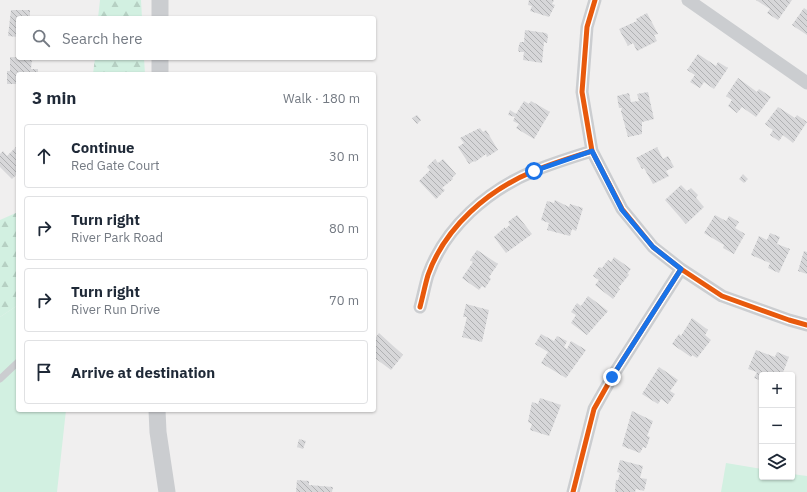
<!DOCTYPE html>
<meta charset="utf-8">
<style>
body{margin:0;font-family:"IBM Plex Sans",sans-serif;background:#f2f2f3;color:#1f2937}
.controls{position:absolute;right:12px;bottom:12px;display:grid;overflow:hidden;border-radius:4px;box-shadow:0 1px 3px #0004}
.controls button{width:36px;height:36px;display:grid;place-items:center;padding:0;border:0;border-bottom:1px solid #e0e1e3;background:#fff;color:#1f2937;font:20px sans-serif}
.stop{position:absolute;width:12px;height:12px;margin:-9px;border:3px solid #1a73e8;border-radius:50%;background:#fff}
.stop.end{background:#1a73e8;border-color:#fff;box-shadow:0 1px 4px #0008}
.list{margin:0;padding:0;list-style:none}
h2{display:flex;justify-content:space-between;align-items:center;height:52px;margin:0;padding:0 16px;font-size:17px}
h2 small{font-size:13px;font-weight:400;color:#747a83}
.list li{display:grid;grid-template-columns:26px 1fr auto;gap:12px;align-items:center;box-sizing:border-box;height:64px;margin:0 8px 8px;padding:0 8px;border:1px solid #e0e1e3;border-radius:4px}
.list b{display:block;font-size:15px;white-space:nowrap}
.list p{margin:0;font-size:13px;white-space:nowrap;color:#747a83}
.list em{font-size:13px;font-style:normal;color:#747a83}
.icon{flex:none;width:22px;height:22px;fill:none;stroke:currentColor;stroke-width:2;stroke-linecap:round;stroke-linejoin:round}
.map{position:relative;flex:none;width:807px;height:492px;overflow:hidden}
.search{position:absolute;background:#fff;box-shadow:0 1px 3px #0004;left:16px;top:16px;width:360px;height:44px;display:flex;align-items:center;gap:10px;box-sizing:border-box;padding:0 14px;border-radius:4px;color:#747a83;font-size:15px}
.panel{position:absolute;background:#fff;box-shadow:0 1px 3px #0004;left:16px;top:72px;width:360px;height:340px;border-radius:4px}
.map>svg:first-child{display:block}
</style>
<div class="map">
<svg width="807" height="492" viewBox="0 0 807 492">
<defs>
<pattern id="forest-firs" width="22" height="20" patternUnits="userSpaceOnUse"><rect width="22" height="20" fill="#d2f0e1"/><path d="M5 1l3.5 6h-7zM16 11l3.5 6h-7z" fill="#b6d0c3"/></pattern>
<pattern id="building-back-hatch" width="6" height="6" patternUnits="userSpaceOnUse"><rect width="6" height="6" fill="#d7d7d9"/><path d="M-1 5l2 2M0 0l6 6M5-1l2 2" fill="none" stroke="#b0b1b3"/></pattern>
</defs>
<rect width="100%" height="100%" fill="#f0efef"/>
<path fill="url(#forest-firs)" d="M100 0H141L142 18H98Z
M95 58H144L145 74H93Z
M18 212V305L0 317V220Z"/>
<path fill="#d2f0e1" d="M18 305V410H66L57 492H0V317Z
M726 463 762 469V477H792V474L807 476V492H721Z"/>
<path fill="url(#building-back-hatch)" d="M529 0H554L552 4 555 5 549 17 530 11 532 6 528 5Z
M756 0H792L778 20 767 13 770 9Z
M804 8 807 10V35L792 25Z
M11 10H30V18H18V37L8 36Z
M647 13 658 34 654 35 657 41 637 51 633 43 628 46 619 29 637 21 636 19Z
M525 30 546 33 548 35 547 43 544 42 542 63 523 60 524 52H519L518 49 520 42H524Z
M698 54 716 66 718 62 728 68 714 89 704 82 700 88 690 82 695 75 687 70Z
M10 57 32 58 31 69H38V74H18V84H7V71H10Z
M738 78 757 92 759 89 771 97 756 117 742 107 737 113 728 106 732 100 726 96Z
M648 92 654 119 642 122V134L628 137 621 111 622 108H619L617 96 629 93 631 102 639 101 637 94Z
M524 101 529 104 531 101 550 112 534 139 516 128 519 124 513 121 515 117 508 115 510 110 516 114Z
M778 107 795 118 797 115 807 122 793 143 783 135 779 141 770 135 773 130 765 124Z
M417 115 421 120 417 124 412 118Z
M480 128 483 132 486 130 498 150 487 157 486 154 475 162 474 161 469 164 458 147 464 143 460 138Z
M16 147 18 148V173L12 179 0 167V154L3 151 7 156Z
M657 147 663 159 668 156 674 167 666 171 669 176 653 184 644 168 642 169 636 158Z
M435 159 438 163 443 159 456 174 452 178 453 179 442 188 445 190 436 199 419 181 430 170 427 167Z
M743 174 748 179 744 183 739 179Z
M681 185 687 191 691 188 698 195 696 198 704 207 686 224 665 200Z
M555 200 569 207 570 204 583 208 576 231 572 229 570 236 547 230 549 223 541 220 547 201 554 203Z
M517 215 532 234 506 253 494 237 505 227V229L510 225 508 222Z
M715 215 726 221 729 216 739 222 735 228 745 234 734 254 723 248 724 245 704 233Z
M770 233 780 237 777 244 790 249 779 273 768 268 770 263 751 255 759 236 767 240Z
M477 250 498 264 489 277 491 279 485 288 482 286 479 290 462 278 473 262 470 260Z
M804 251 807 252V274L798 271Z
M614 257 631 269 627 274 629 275 618 288 620 289 613 299 595 285 599 280 593 276 599 267 602 268 608 260 611 262Z
M588 296 608 311 587 335 571 323 576 315 571 312 577 303 581 306Z
M466 304 489 310 482 342 462 337 467 317H463Z
M692 318 708 330 705 335 711 340 697 358 692 355 691 357 672 344 679 334 681 336Z
M379 333 403 355 391 370 375 358 374 359V340Z
M541 334 554 341 557 336 567 341 564 347 567 349 571 341 586 350 566 378 541 363 548 352 535 344Z
M756 350 775 357 777 352 789 357 782 375H762V381L754 378 757 372 748 369Z
M659 367 678 380 670 391 675 394 668 404 661 399 658 404 642 394Z
M540 398 561 405 549 436 530 430 532 424 528 422 532 402 538 404Z
M632 411 653 421 647 436 650 437 646 448 643 447 640 453 622 446Z
M299 439 306 441 303 449 297 447Z
M620 460 643 466 640 478 647 479 644 491 636 489 635 492H615L616 480H618L620 473 617 472Z
M297 480 309 481V485L333 487 332 492H296Z"/>
<g fill="none" stroke-linecap="round" stroke-linejoin="round">
<path stroke="#cbcdd0" stroke-width="7" d="M0 379 18 362"/>
<path stroke="#cbcdd0" stroke-width="13" d="M595 0 587 27 582 92 592 151 622 209 653 247 681 269 722 296 789 320 807 325
M688 0 807 83
M420 307C423 296 425 285 428 275 445 227 488 190 534 171 553 163 573 157 592 151
M573 492 594 409 612 377 681 269"/>
<path stroke="#cbcdd0" stroke-width="17" d="M160 18V0
M160 74V58
M157 410 158 432 167 492"/>
<g stroke="#fff" stroke-width="8">
<path id="cycleway" d="M595 0 587 27 582 92 592 151 622 209 653 247 681 269 722 296 789 320 807 325
M420 307C423 296 425 285 428 275 445 227 488 190 534 171 553 163 573 157 592 151
M573 492 594 409 612 377 681 269"/>
</g>
<use href="#cycleway" stroke="#e8590c" stroke-width="5"/>
</g>
<g fill="none" stroke-linecap="round" stroke-linejoin="round">
<path stroke="#1a73e8" stroke-width="5" d="M534 171 592 151 622 210 653 247 681 269 612 377"/>
</g>
</svg>
<div class="controls">
<button>+</button>
<button>−</button>
<button><svg class="icon" aria-label="layers" viewBox="0 0 24 24"><path d="M12 4l9 5-9 5-9-5zM3 14l9 5 9-5"/></svg></button>
</div>
<div class="stop" style="left:534px;top:171px"></div>
<div class="stop end" style="left:612px;top:377px"></div>
<div class="search"><svg class="icon" aria-label="search" viewBox="0 0 24 24"><circle cx="10" cy="10" r="6"/><path d="M15 15l6 6"/></svg>Search here</div>
<section class="panel">
<h2>3 min<small>Walk · 180 m</small></h2>
<ul class="list">
<li><svg class="icon" aria-label="ahead" viewBox="0 0 24 24"><path d="M12 20V5M6 11l6-6 6 6"/></svg><div><b>Continue</b><p>Red Gate Court</p></div><em>30 m</em></li>
<li><svg class="icon" aria-label="right" viewBox="0 0 24 24"><path d="M7 20v-9h11M14 6l5 5-5 5"/></svg><div><b>Turn right</b><p>River Park Road</p></div><em>80 m</em></li>
<li><svg class="icon" aria-label="right" viewBox="0 0 24 24"><path d="M7 20v-9h11M14 6l5 5-5 5"/></svg><div><b>Turn right</b><p>River Run Drive</p></div><em>70 m</em></li>
<li><svg class="icon" aria-label="arrive" viewBox="0 0 24 24"><path d="M6 21V4h12l-3 4 3 4H6"/></svg><div><b>Arrive at destination</b></div></li>
</ul>
</section>
</div>
